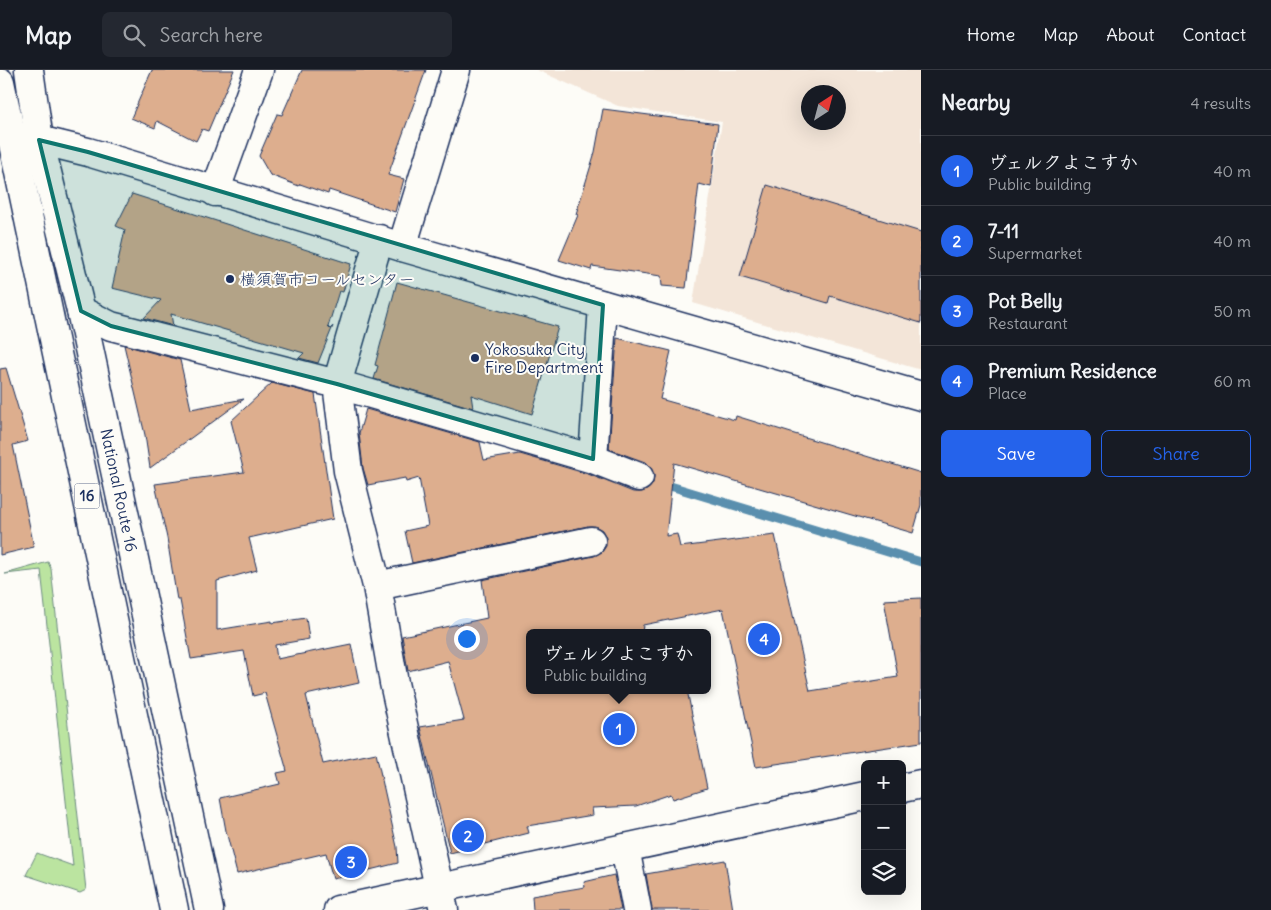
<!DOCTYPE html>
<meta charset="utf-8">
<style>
body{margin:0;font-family:Delius,"Klee One",sans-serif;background:#242831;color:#f1f3f6}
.controls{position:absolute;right:15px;bottom:15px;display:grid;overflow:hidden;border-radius:8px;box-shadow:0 5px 20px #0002}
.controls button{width:45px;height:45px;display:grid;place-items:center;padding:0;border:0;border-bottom:1px solid #363941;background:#171b24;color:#f1f3f6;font:25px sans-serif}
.compass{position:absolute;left:801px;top:15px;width:45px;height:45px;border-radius:50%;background:#171b24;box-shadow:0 5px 20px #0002;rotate:36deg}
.you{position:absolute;left:466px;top:568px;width:18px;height:18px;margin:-12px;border:4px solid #fff;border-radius:50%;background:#1a73e8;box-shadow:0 0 0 8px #1a73e833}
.badge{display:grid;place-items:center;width:32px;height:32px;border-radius:50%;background:#2563eb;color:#fff;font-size:16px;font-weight:700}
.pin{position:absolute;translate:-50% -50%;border:2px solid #fff;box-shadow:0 1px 5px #0006}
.popup{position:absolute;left:526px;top:559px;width:185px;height:65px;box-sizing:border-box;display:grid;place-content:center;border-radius:8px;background:#171b24;filter:drop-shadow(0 1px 4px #0005);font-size:16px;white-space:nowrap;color:#9ea1a6}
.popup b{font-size:19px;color:#f1f3f6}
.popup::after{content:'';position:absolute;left:50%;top:100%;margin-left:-10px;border:10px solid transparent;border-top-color:#171b24}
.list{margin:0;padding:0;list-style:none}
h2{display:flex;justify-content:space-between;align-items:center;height:65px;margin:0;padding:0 20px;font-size:21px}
h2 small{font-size:16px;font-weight:400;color:#9ea1a6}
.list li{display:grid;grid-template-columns:32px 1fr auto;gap:15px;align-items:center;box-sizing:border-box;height:70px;padding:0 20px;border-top:1px solid #363941}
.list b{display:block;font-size:19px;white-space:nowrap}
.list p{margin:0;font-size:16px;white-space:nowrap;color:#9ea1a6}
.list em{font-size:16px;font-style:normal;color:#9ea1a6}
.actions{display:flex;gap:10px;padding:15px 20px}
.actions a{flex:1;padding:11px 0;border:1px solid #2563eb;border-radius:8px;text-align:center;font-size:18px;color:#2563eb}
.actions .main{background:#2563eb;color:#fff}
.icon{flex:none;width:28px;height:28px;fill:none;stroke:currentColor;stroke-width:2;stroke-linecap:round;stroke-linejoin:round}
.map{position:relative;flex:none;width:921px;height:840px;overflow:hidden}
header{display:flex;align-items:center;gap:30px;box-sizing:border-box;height:70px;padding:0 25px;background:#171b24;border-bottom:1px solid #363941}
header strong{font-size:24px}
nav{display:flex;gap:28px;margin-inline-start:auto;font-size:18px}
.search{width:350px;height:45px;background:#242831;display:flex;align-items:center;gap:12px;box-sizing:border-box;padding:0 18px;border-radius:8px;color:#9ea1a6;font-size:19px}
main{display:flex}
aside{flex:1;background:#171b24}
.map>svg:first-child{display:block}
</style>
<header>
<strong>Map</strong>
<div class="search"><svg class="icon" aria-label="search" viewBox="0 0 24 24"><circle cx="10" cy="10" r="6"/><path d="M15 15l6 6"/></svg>Search here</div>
<nav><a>Home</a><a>Map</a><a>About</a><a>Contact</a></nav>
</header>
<main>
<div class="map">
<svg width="921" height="840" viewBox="0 0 921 840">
<rect width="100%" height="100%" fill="#fdfcf7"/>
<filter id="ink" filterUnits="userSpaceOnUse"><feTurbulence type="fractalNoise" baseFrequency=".02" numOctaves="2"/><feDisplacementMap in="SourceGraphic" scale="10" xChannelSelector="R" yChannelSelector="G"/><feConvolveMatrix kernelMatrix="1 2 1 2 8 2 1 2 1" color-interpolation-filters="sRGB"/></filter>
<g filter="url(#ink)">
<path fill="#f3e5d8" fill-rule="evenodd" d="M537 0H921V300L693 233 722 52 618 36ZM808 22H838V52H808Z"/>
<path fill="#bbe4a0" stroke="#6b8a7f" d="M48 492 51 499 86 820 80 823 26 805 37 783 73 796 41 500 5 504Z"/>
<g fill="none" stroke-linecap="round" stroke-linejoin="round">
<path stroke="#5a8fae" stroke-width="9" d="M667 415 921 492"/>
</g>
<path fill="#ddae8e" stroke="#1b2f5e" d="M152 0H234L208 61 202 59 196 71 157 51 155 58 131 48Z
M302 0H426L388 105 404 109 395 142 329 120 328 124 300 114 299 116 270 105 259 86 277 44 282 45Z
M603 39 718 54 711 117 699 114 686 218 662 216 661 206 592 196 591 200 559 190 578 145 576 144 595 82Z
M767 115 921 162V253L830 226 828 233 740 207Z
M132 124 351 194 343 222 339 221 328 257 330 259 333 256 318 293 299 288 304 283 171 244 173 256 144 248 161 230 112 218 125 160 116 156Z
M397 212 558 257 532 344 471 325 473 338 374 309 378 296 375 295Z
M617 268 671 281 660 329 735 350 736 346 921 403V435L913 463 674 393 666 466 677 464 680 477 775 465 810 621 898 607 884 530 921 528V672L756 697 723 539 643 555 642 563H530V620H687L707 718 673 729 671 724 636 736 592 738 593 745 527 756 529 763 450 783 420 657 464 650 448 591 408 601 402 566 487 548 482 510 594 486 602 482 606 476V468L602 460 595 456H588L412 493 405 461 428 456 419 408 406 412 405 408 368 415 363 398 359 363 366 339 480 372 484 390 520 384 588 404 633 422H642L648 419 653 413 654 405 651 398 645 392 609 379Z
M124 275 180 290 191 339 244 329 150 398 145 365Z
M6 298 28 371 13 375 34 477 0 485V299Z
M272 313 315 324 333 449 249 468 257 500 217 511V560L272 551V553L306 548 309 569 275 575 277 589 351 574 359 613 306 625 323 694 376 683 397 777 398 793 333 809 326 783 237 804 226 761 220 728 280 714 277 703 287 701 265 623 253 626 244 581 191 589 180 530H177L167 468 155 414 244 402 231 351Z
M725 790 733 840H652L646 804Z
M614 805 621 840H533L532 826 585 817 584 812Z"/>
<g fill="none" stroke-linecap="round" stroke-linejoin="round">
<g stroke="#1b2f5e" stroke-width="31">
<path id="minor" d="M215 122 259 0
M379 169 337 314 348 401 377 516 394 613 444 840
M402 177 456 0
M81 241 111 256 337 314 593 389 639 407
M593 389 603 235
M377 516 591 471
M625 778 637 840"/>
</g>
<g stroke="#1b2f5e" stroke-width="31">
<path id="tertiary" d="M39 70 88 82 402 177 921 326
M902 718 921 714
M338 840 865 726"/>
</g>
<g stroke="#1b2f5e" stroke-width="31">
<g id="trunk">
<path id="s1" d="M29 0 39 70 81 241 209 840"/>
<path d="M0 12 174 840"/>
</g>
</g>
<use href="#minor" stroke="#fdfcf7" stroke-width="28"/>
<use href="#tertiary" stroke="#fdfcf7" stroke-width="28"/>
<use href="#trunk" stroke="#fdfcf7" stroke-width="28"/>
</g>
</g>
<path fill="#0f766e" fill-opacity="0.2" stroke="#0f766e" stroke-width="4" stroke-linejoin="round" d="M39 70 88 82 603 235 593 389 337 314 111 256 81 241Z"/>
<g fill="#1b2f5e" stroke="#fdfcf7" stroke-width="2">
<circle cx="230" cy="209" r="5"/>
<circle cx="475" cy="288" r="5"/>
</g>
<g text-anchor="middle" stroke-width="4" stroke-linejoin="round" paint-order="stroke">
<rect fill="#fdfcf7" stroke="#5f6c8c" stroke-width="1" x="74.5" y="413.5" width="25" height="25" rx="4"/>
<g font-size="15" font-weight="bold" fill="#1b2f5e">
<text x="87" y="431">16</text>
</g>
<g font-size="16" fill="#1b2f5e" stroke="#fdfcf7" text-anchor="start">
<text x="240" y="215">横須賀市コールセンター</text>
<text x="485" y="285">Yokosuka City<tspan x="485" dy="18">Fire Department</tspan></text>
</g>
<g font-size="16" fill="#1b2f5e" stroke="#fdfcf7">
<text dy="6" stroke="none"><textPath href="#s1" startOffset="430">National Route 16</textPath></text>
</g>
</g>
</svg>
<div class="controls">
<button>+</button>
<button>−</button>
<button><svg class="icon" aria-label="layers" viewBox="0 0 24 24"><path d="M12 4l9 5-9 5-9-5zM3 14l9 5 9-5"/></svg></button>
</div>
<svg class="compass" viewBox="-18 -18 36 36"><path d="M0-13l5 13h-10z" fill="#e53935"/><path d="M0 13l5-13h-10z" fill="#9ea1a6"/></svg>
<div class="you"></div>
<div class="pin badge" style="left:619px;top:659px">1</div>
<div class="popup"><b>ヴェルクよこすか</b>Public building</div>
<div class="pin badge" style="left:468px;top:766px">2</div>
<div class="pin badge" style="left:351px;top:792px">3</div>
<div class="pin badge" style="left:764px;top:569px">4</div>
</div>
<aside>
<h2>Nearby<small>4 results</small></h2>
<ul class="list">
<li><span class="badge">1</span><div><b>ヴェルクよこすか</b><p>Public building</p></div><em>40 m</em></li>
<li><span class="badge">2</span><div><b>7-11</b><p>Supermarket</p></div><em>40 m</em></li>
<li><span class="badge">3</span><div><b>Pot Belly</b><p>Restaurant</p></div><em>50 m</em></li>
<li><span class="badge">4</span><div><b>Premium Residence</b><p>Place</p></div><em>60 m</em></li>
</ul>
<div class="actions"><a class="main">Save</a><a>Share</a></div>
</aside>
</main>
